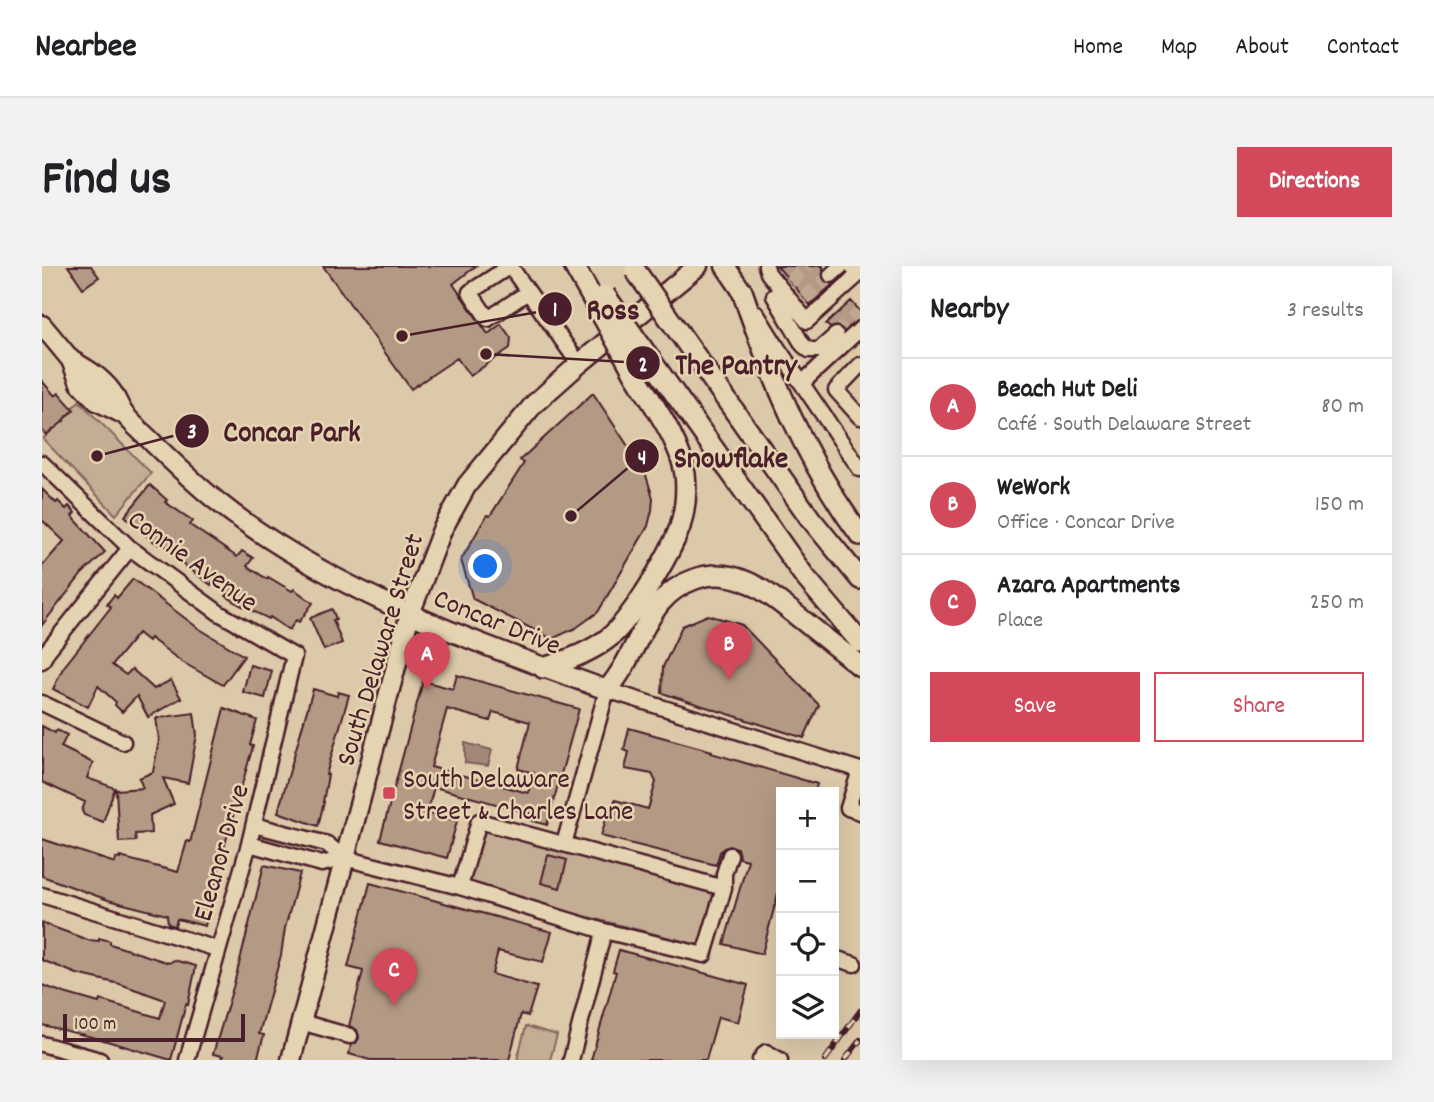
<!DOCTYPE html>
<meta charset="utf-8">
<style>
body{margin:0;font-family:Dekko,sans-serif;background:#f2f2f2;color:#202124}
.controls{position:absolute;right:21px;bottom:21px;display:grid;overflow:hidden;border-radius:0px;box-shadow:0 7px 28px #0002}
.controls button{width:63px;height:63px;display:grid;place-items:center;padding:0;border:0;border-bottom:2px solid #e0e0e0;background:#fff;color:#202124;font:35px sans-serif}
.scale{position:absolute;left:21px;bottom:18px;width:182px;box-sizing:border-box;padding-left:7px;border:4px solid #4a1f2b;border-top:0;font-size:19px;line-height:24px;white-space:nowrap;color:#4a1f2b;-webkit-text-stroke:5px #e5d4b1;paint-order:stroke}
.you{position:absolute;left:444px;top:301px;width:24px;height:24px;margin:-18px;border:5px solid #fff;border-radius:50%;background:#1a73e8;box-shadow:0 0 0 10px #1a73e833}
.badge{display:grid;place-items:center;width:46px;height:46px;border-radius:50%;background:#d1495b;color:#fff;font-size:23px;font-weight:700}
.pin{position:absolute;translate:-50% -58px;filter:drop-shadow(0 2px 4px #0008)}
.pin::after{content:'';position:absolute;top:37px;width:24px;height:21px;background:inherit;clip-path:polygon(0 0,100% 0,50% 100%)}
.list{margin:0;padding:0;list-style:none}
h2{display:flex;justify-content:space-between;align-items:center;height:91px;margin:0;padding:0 28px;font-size:30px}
h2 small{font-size:23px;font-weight:400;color:#757577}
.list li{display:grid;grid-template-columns:46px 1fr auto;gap:21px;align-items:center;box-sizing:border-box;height:98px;padding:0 28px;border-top:2px solid #e0e0e0}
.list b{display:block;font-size:26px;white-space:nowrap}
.list p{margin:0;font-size:23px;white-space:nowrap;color:#757577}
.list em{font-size:23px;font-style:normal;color:#757577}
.actions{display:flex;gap:14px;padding:21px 28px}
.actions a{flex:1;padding:16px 0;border:2px solid #d1495b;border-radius:0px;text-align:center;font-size:24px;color:#d1495b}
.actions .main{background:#d1495b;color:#fff}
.icon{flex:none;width:38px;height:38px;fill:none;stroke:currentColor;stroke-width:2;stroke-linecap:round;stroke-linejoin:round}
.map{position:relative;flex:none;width:818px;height:794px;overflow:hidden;border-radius:0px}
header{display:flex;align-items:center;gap:42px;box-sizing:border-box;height:98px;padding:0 35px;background:#fff;border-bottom:2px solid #e0e0e0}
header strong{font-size:33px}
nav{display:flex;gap:38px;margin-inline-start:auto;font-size:24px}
.intro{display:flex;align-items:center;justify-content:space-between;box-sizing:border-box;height:168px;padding:0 42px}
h1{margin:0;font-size:49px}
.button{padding:18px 32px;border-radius:0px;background:#d1495b;color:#fff;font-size:24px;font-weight:700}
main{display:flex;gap:42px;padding:0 42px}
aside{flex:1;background:#fff;border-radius:0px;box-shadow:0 7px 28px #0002}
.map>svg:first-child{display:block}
</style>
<header>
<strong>Nearbee</strong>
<nav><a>Home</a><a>Map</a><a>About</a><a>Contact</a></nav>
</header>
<div class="intro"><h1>Find us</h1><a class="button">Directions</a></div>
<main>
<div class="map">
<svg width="818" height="794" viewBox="0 0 818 794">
<rect width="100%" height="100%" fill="#dcc9a9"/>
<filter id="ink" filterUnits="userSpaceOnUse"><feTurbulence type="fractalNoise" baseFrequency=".0143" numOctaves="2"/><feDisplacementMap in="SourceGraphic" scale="14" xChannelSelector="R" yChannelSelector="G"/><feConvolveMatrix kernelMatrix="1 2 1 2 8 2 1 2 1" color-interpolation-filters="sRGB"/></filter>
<g filter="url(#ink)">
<path fill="#c3ad94" stroke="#866660" stroke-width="2" d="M37 135 109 207 74 249 1 173Z
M437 559 677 626 660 680 421 619Z
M484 760 515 769 508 794H475Z"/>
<path fill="#a38879" stroke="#7f5e5a" stroke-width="2" d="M423 477 450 484 446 500 423 497Z"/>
<path fill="#b39a85" stroke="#4a1f2b" stroke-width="2" fill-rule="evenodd" d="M26 0H49L57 11 41 22Z
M281 0H434L411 18 446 68 459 58 469 72 468 82 428 110 415 92 369 123Z
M735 0H781V15L791 18 768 39Z
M809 35 818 45V52L802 65 796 60 788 62 784 58Z
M0 115 13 130 17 127 32 144 21 154 22 155 4 169 0 164Z
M551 127 603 206 611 232 610 244 606 260 556 346 534 362 510 373 431 333 419 294 445 249 448 250 482 197 478 194Z
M108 219 125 234 123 236 151 255 148 259 195 291 200 285 211 292 205 300 225 313 226 311 250 325 252 323 271 337 257 356 254 354 247 364 228 351 227 353 198 339 184 330 186 328 170 317 169 319 133 292 136 288 121 278 117 279 108 273 83 250Z
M0 223 14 237 16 235 24 243 27 240 33 247 30 250 63 286 40 308 0 359V298H2L22 275 0 254Z
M91 313 156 362 202 390 181 419 140 396 108 372 106 375 96 367 70 399 84 409 90 403 112 423 129 414 139 432 106 451 95 430 80 446 73 439 74 436 56 420 46 441 11 423 21 402 69 341 65 338 72 329 75 332Z
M290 343 294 353 291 354 300 377 282 384 268 352Z
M666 349 700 359 777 439 762 472 620 427 621 401 640 360Z
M208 399 230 405 223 432 201 426Z
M415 409 537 443 505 559 485 553 487 547 392 521 385 547 415 555 405 592 338 574 381 415 411 423ZM405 443 448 455 451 446 488 456 476 503 492 507 486 527 389 501Z
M271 423 295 430 296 426 307 429 284 509H286L281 536H282L276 560 236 546Z
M182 442 215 454 208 479 211 480 178 596 163 660 135 653 133 660 126 658 125 649 66 634 0 610V573L73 597 74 592 78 593V591L136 606 145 575 148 576 149 573Z
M152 447 155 469 146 517 121 512 132 538 108 549 109 567 93 568 94 575 77 576 74 524 101 522 97 512 111 506 117 474 114 452Z
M0 460 13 467 15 464 25 469 19 481 51 497 45 512 73 522 61 556 42 549 40 545 43 536 0 516Z
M587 462 670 485 669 487 775 518 773 526H739V616L720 688 682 678 706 594 697 592 695 582 690 580 682 582 678 586 674 599 559 570 564 553 567 554 573 534 606 543 614 516 610 508 583 503 587 486 582 484Z
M506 589 525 594 518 622 499 617Z
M222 599 258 607 243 662 239 689 217 768 222 769 215 794H178L181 790 171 788 192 718Z
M328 617 510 666 501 696 456 685 450 708 495 721 486 750 479 748 467 794H328L307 788 309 779 314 777 317 772 315 764 307 760 321 705 306 701Z
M0 657 46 674 57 675V672L68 675V678L127 697 132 694 154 700 146 739 144 738 129 794 58 773 0 759V719L22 727 57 737 58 734 118 752 123 734 78 718 35 708 0 694Z
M577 684 706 719 696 756 676 751 664 794H549L574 706 571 705Z"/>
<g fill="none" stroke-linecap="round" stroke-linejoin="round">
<path stroke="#bfa790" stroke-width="14" stroke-dasharray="14 7" stroke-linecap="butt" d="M748 16 766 0
M762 32 789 9
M794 69 818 47"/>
<g stroke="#4a1f2b" stroke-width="19">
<path id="minor" d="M468 0 428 26 446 53 486 26
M468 0 537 98
M724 0 726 7 765 55 817 8 810 0
M789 9 799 0
M732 30 761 79 767 84H777L794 69
M714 47 735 81 818 203
M818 99 794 124 818 151
M760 117 818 63
M0 197 88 282 177 347 252 390 207 578 145 794
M0 395 6 384 88 282
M0 437 81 476
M818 504 806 542 818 546
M212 559 285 578 302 592 418 621 562 665 662 689 682 622 437 555 418 621
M207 578 280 598 302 592
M522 578 565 424 818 504
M682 622V608L688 589
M0 629 175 683
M792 692 812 698
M259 756 308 770
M0 778 58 794
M529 794 562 665
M718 794 724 786 738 794"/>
</g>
<g stroke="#4a1f2b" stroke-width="23">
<path id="major" d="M683 0 700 25
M0 59 29 94 38 117 55 135 83 149
M29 94C45 103 59 111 70 126 75 134 78 143 83 149 92 160 104 169 113 179 134 199 154 219 176 236 286 324 434 377 565 424
M249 794 368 348 400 264 425 219 492 138 537 98 656 0"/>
</g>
<g stroke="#4a1f2b" stroke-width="24">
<path id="highway" d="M532 0 553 37
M700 25C730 112 763 194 818 269
M638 68 768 252 818 313
M608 93 763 311 818 376
M501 402C525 395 550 386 569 370 592 349 627 290 638 261 643 244 645 225 643 208 638 174 609 136 592 107
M565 424C588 398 597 364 618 337 628 325 639 318 653 313 696 297 732 332 763 356 781 371 800 385 818 400"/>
</g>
<use href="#minor" stroke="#e5d4b1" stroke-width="14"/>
<use href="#major" stroke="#e5d4b1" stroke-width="18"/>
<use href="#highway" stroke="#e5d4b1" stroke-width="19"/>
<g stroke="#4a1f2b" stroke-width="6">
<path id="rail" d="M783 794 818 745
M803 794 818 774"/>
</g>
<use href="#rail" stroke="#e5d4b1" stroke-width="3.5" stroke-dasharray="10" stroke-linecap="butt"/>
<g stroke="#4a1f2b" stroke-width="24" stroke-linecap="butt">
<path id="highway-bridge" d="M593 4 638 68
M563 29 608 93
M553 37 592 107"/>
</g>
<use href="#highway-bridge" stroke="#e5d4b1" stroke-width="19"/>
</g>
</g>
<rect fill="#d1495b" stroke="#e5d4b1" stroke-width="2.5" x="340" y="520" width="14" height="14" rx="3.5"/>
<g text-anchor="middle" stroke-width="5" stroke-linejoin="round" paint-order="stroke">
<g font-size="28" fill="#4a1f2b" stroke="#e5d4b1">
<text transform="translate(152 293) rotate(36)" y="10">Connie Avenue</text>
<text transform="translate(456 354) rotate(22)" y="10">Concar Drive</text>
<text transform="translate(336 383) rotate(-73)" y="10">South Delaware Street</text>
<text transform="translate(177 586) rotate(-74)" y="10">Eleanor Drive</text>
</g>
<g font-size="28" fill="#4a1f2b" stroke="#e5d4b1" text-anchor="start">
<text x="361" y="521">South Delaware<tspan x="361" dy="32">Street &amp; Charles Lane</tspan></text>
</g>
</g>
<path fill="none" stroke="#4a1f2b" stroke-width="2.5" d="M360 70L513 43M444 88L601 97M55 190L150 165M529 250L600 190"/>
<g fill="#4a1f2b" stroke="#e5d4b1" stroke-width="2.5">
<circle cx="360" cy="70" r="7"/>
<circle cx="444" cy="88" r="7"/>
<circle cx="55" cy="190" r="7"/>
<circle cx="529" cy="250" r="7"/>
<circle cx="513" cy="43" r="18"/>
<circle cx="601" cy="97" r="18"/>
<circle cx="150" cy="165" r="18"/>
<circle cx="600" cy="190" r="18"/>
</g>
<g font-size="21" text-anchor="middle" font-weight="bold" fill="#fff">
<text x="513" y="50">1</text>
<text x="601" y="105">2</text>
<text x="150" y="172">3</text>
<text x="600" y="198">4</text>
</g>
<g font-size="30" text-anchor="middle" font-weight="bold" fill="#4a1f2b" stroke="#e5d4b1" stroke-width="5" stroke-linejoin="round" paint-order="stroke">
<text x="571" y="53">Ross</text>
<text x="694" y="108">The Pantry</text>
<text x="250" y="175">Concar Park</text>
<text x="689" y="201">Snowflake</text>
</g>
</svg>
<div class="controls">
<button>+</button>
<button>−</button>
<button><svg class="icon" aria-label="locate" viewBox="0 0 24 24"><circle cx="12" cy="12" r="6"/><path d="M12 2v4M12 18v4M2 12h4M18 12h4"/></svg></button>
<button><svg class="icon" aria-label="layers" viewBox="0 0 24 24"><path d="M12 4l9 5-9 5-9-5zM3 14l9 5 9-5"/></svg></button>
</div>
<div class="scale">100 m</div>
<div class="you"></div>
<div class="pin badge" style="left:385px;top:424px">A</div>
<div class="pin badge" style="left:687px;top:414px">B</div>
<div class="pin badge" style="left:352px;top:740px">C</div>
</div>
<aside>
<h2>Nearby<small>3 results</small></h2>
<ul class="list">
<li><span class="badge">A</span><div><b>Beach Hut Deli</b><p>Café · South Delaware Street</p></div><em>80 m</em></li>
<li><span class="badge">B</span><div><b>WeWork</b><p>Office · Concar Drive</p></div><em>150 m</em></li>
<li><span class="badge">C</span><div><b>Azara Apartments</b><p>Place</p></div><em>250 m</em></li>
</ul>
<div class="actions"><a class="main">Save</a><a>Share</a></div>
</aside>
</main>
